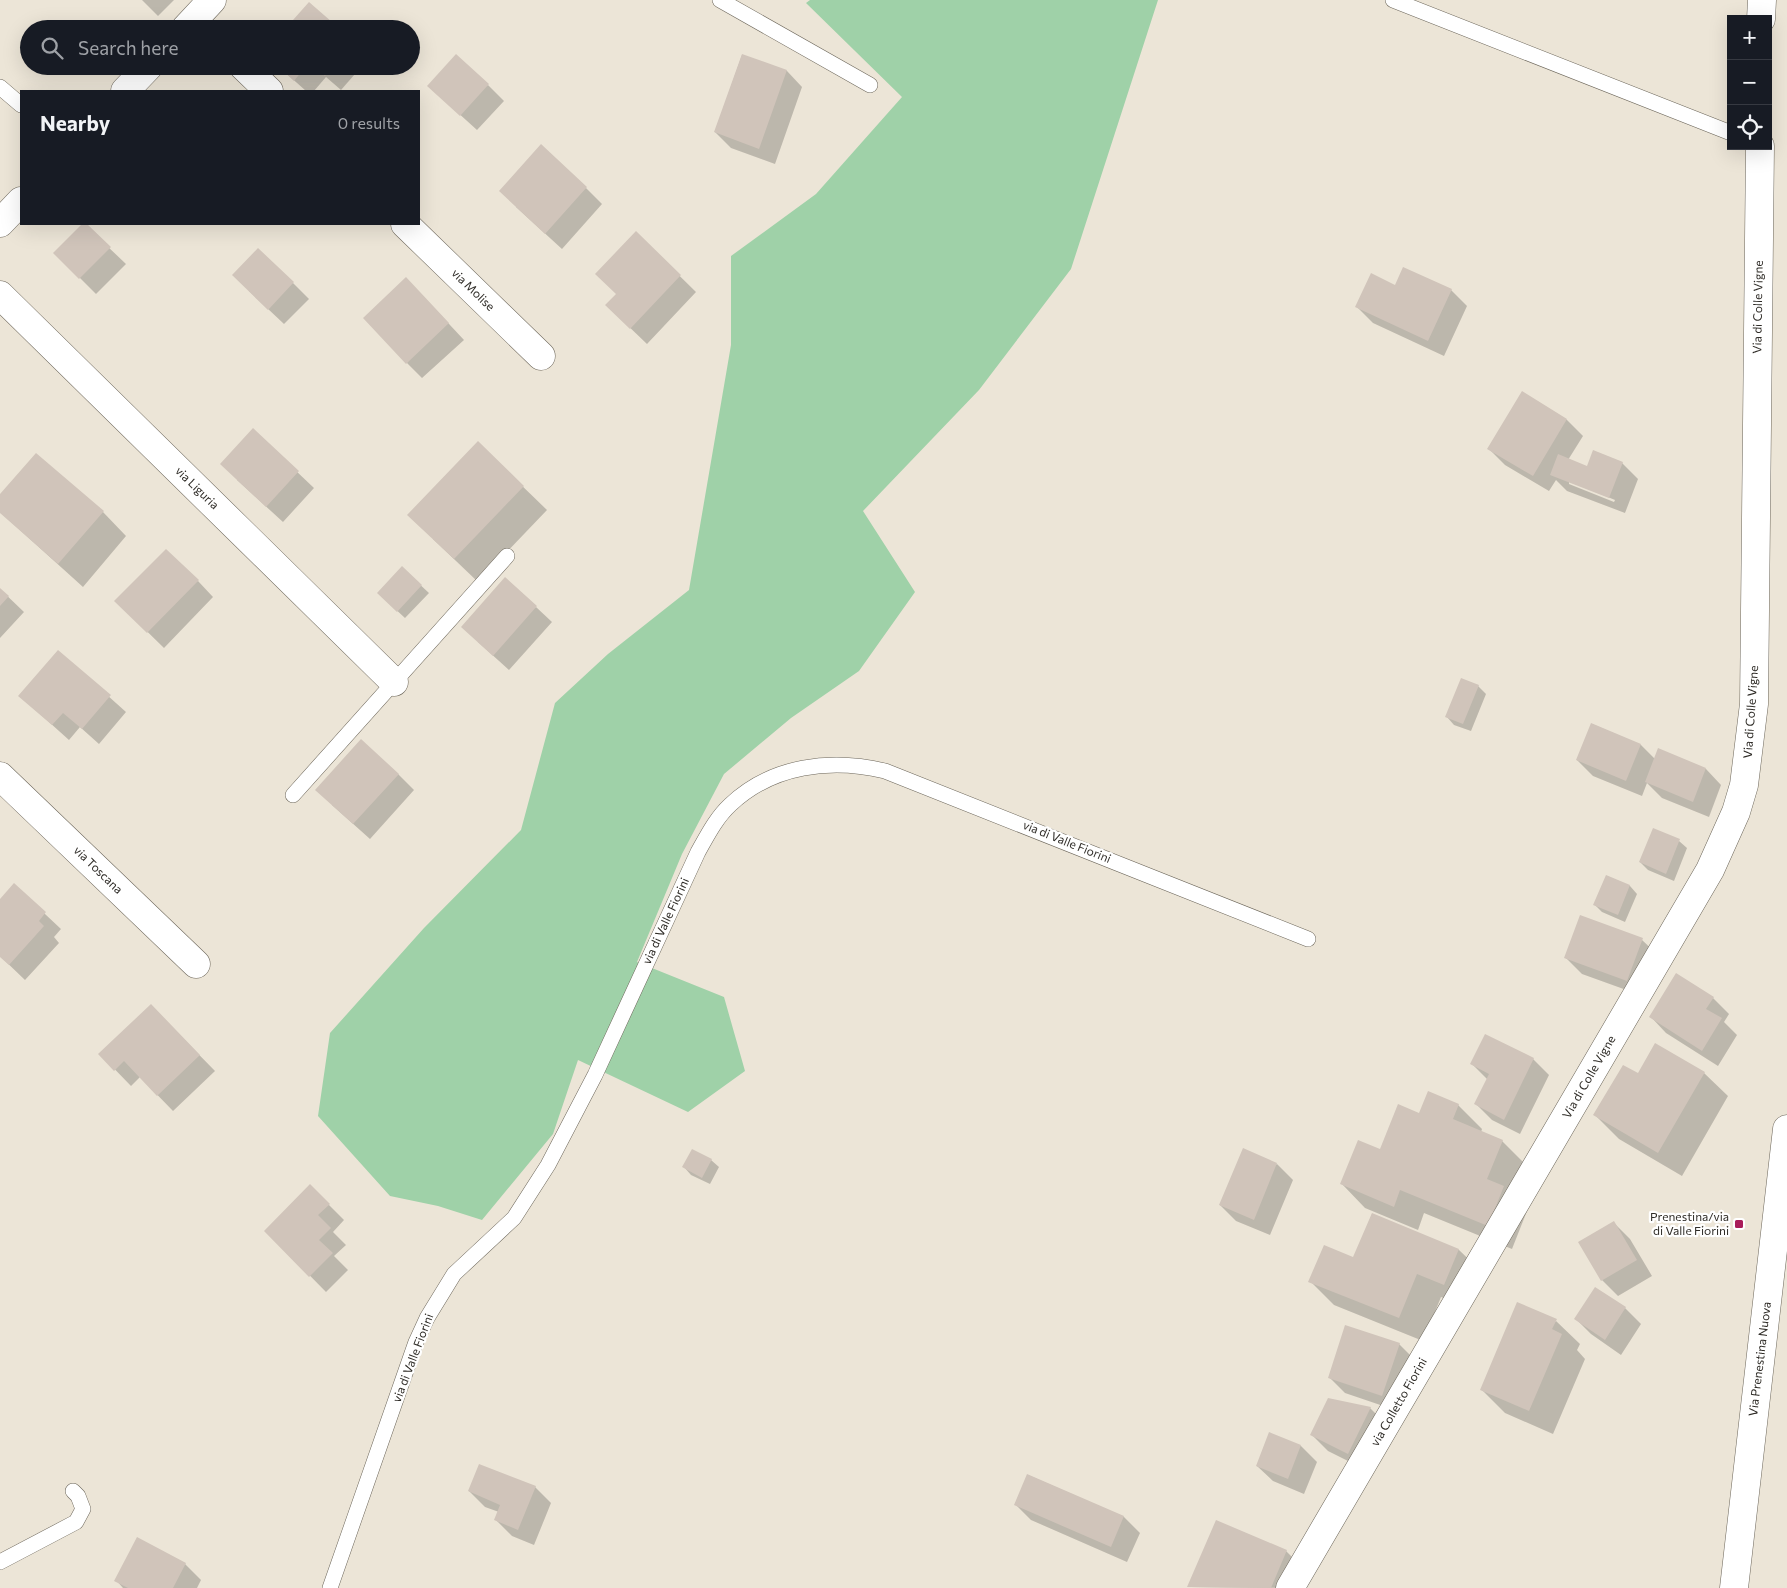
<!DOCTYPE html>
<meta charset="utf-8">
<style>
body{margin:0;font-family:Commissioner,sans-serif;background:#242831;color:#f1f3f6}
.controls{position:absolute;right:15px;top:15px;display:grid;overflow:hidden;border-radius:0px;box-shadow:0 5px 20px #0002}
.controls button{width:45px;height:45px;display:grid;place-items:center;padding:0;border:0;border-bottom:1px solid #363941;background:#171b24;color:#f1f3f6;font:25px sans-serif}
.list{margin:0;padding:0;list-style:none}
h2{display:flex;justify-content:space-between;align-items:center;height:65px;margin:0;padding:0 20px;font-size:21px}
h2 small{font-size:16px;font-weight:400;color:#9ea1a6}
.icon{flex:none;width:28px;height:28px;fill:none;stroke:currentColor;stroke-width:2;stroke-linecap:round;stroke-linejoin:round}
.map{position:relative;flex:none;width:1787px;height:1588px;overflow:hidden}
.search{position:absolute;background:#171b24;box-shadow:0 5px 20px #0002;left:20px;top:20px;width:400px;height:55px;display:flex;align-items:center;gap:12px;box-sizing:border-box;padding:0 18px;border-radius:28px;color:#9ea1a6;font-size:19px}
.panel{position:absolute;background:#171b24;box-shadow:0 5px 20px #0002;left:20px;top:90px;width:400px;height:135px;border-radius:0px}
.map>svg:first-child{display:block}
</style>
<div class="map">
<svg width="1787" height="1588" viewBox="0 0 1787 1588">
<rect width="100%" height="100%" fill="#ece5d7"/>
<path fill="#9fd1a8" d="M810 0H1158L1071 269 979 390 863 511 915 592 859 671 791 718 724 774 682 854 637 962 724 997 745 1071 688 1112 578 1060 553 1134 482 1220 438 1206 390 1196 318 1116 330 1033 424 928 521 830 555 703 608 654 689 590 731 345V256L816 194 902 97 806 3Z"/>
<path fill="#0003" fill-rule="evenodd" d="M142 0H174L158 16Z
M742 55 787 71 802 87 775 164 731 148 715 132Z
M278 66H362L341 90 326 77 314 91H306Z
M488 85 504 101 477 130 445 101Z
M586 188 602 204 562 249 516 207Z
M84 224 126 264 96 294 55 253Z
M636 233 696 292 647 344 623 321 618 294Z
M293 283 309 299 284 324 249 291Z
M1396 286 1451 290 1467 306 1444 356 1373 323 1357 307Z
M422 295 464 340 422 378 407 363Z
M1523 393 1567 420 1583 436 1568 460 1587 467 1622 463 1638 479 1625 513 1567 491 1556 480 1549 491 1505 465 1489 449ZM1569 481 1615 500 1614 502 1569 484Z
M253 430 314 488 283 522 237 480Z
M478 443 547 510 478 582 433 539Z
M0 496 103 512 126 536 83 587 0 512Z
M402 568 429 593 405 618 378 593Z
M198 581 213 597 164 648 116 601Z
M0 589 24 612 0 638Z
M536 607 552 622 509 670 478 642Z
M58 651 126 712 99 744 80 727 69 740 20 696Z
M1478 686 1486 694 1471 731 1454 725 1447 717Z
M1592 724 1641 745 1655 759 1706 769 1721 785 1709 817 1662 798 1647 783 1642 796 1593 776 1577 760Z
M398 774 414 790 370 839 332 805Z
M1679 841 1687 848 1674 881 1648 870 1640 862Z
M1607 876 1630 886 1637 894 1625 922 1602 912 1595 905Z
M14 885 61 929 54 937 59 943 25 980 0 956V901Z
M1642 940 1658 955 1643 996 1582 974 1566 958Z
M1713 998 1729 1014 1724 1022 1737 1035 1718 1066 1666 1033 1651 1017Z
M166 1021 215 1071 173 1111 140 1077 131 1086 100 1054Z
M1533 1059 1549 1075 1520 1134 1492 1120 1476 1104 1488 1080 1472 1064Z
M1704 1073 1728 1096 1682 1176 1619 1139 1595 1115 1638 1075Z
M1458 1105 1482 1129 1481 1132 1502 1141 1526 1165 1513 1196 1527 1211 1512 1249 1424 1213 1418 1230 1365 1208 1342 1184 1420 1115Z
M711 1160 719 1167 710 1184 691 1175 684 1167Z
M1277 1164 1293 1180 1270 1235 1236 1221 1220 1205Z
M310 1186 344 1220 333 1232 346 1245 334 1256 348 1270 326 1292 266 1231Z
M1372 1214 1459 1250 1483 1273 1468 1308 1441 1297 1423 1341 1334 1305 1310 1281 1354 1259Z
M1614 1223 1630 1239 1652 1276 1618 1296 1602 1280Z
M1596 1289 1625 1308 1641 1324 1621 1355 1591 1334 1576 1319Z
M1556 1321 1580 1344 1577 1350 1585 1359 1553 1434 1505 1413 1481 1389Z
M1399 1344 1415 1360 1398 1411 1345 1393 1329 1377Z
M1370 1408 1386 1424 1364 1469 1328 1451 1312 1435Z
M1270 1434 1301 1446 1317 1462 1304 1494 1273 1481 1257 1466Z
M1028 1475 1124 1517 1140 1533 1127 1562 1031 1520 1015 1504Z
M535 1487 551 1503 534 1545 512 1536 496 1520 499 1512 485 1507 469 1491Z
M1286 1551 1310 1575 1304 1588 1189 1587Z
M185 1564 201 1580 197 1588H123L116 1580Z"/>
<path fill="#d0c4ba" d="M309 2 340 29H285Z
M456 54 489 84 460 116 427 86Z
M742 54 787 70 759 149 714 132Z
M278 66H306L294 81Z
M314 66H333L325 76Z
M541 144 587 187 545 234 499 191Z
M82 224H87L111 247 79 279 53 253Z
M636 231 681 275 630 329 605 305 616 294 595 274Z
M258 248 294 282 268 310 232 275Z
M1403 267 1452 289 1428 341 1355 307 1371 273 1395 285Z
M406 277 449 323 406 364 363 318Z
M1522 391 1567 419 1533 476 1487 449Z
M253 428 299 471 266 507 220 464Z
M478 441 524 486 454 559 407 515Z
M1593 450 1623 462 1609 498 1550 475 1558 454 1587 466Z
M36 453 104 511 58 564 0 513V494Z
M166 549 199 580 147 633 114 601Z
M402 566 422 585 397 612 377 593Z
M505 577 537 606 493 656 461 627Z
M0 588 9 596 0 606Z
M58 650 111 695 82 729 63 713 52 725 18 696Z
M1461 678 1479 685 1463 724 1445 717Z
M1591 723 1641 744 1626 781 1576 760Z
M361 739 399 774 353 824 315 790Z
M1658 748 1706 768 1693 802 1645 782Z
M1653 828 1680 839 1666 874 1639 862Z
M1606 875 1630 885 1618 915 1593 905Z
M14 883 46 912 39 921 44 926 9 965 0 957V899Z
M1580 915 1643 938 1627 981 1564 958Z
M1676 973 1714 997 1706 1009 1722 1018 1702 1051 1649 1017Z
M151 1004 200 1055 157 1096 124 1061 114 1071 98 1054Z
M1485 1034 1534 1058 1504 1120 1474 1104 1489 1074 1470 1064Z
M1655 1043 1705 1072 1658 1153 1593 1115 1623 1065 1638 1073Z
M1428 1091 1459 1104 1453 1119 1503 1140 1487 1179 1504 1186 1488 1226 1400 1190 1394 1207 1340 1184 1358 1140 1380 1149 1398 1104 1419 1113Z
M1243 1148 1277 1163 1254 1220 1219 1205Z
M692 1149 712 1159 702 1178 682 1167Z
M310 1184 330 1204 318 1215 331 1228 319 1240 333 1253 309 1277 264 1231Z
M1372 1213 1459 1249 1444 1285 1417 1274 1399 1318 1308 1282 1324 1245 1353 1257Z
M1614 1221 1637 1260 1601 1281 1578 1242Z
M1595 1287 1626 1307 1605 1340 1574 1319Z
M1517 1302 1557 1319 1552 1329 1562 1334 1529 1411 1480 1390Z
M1345 1325 1400 1343 1382 1396 1328 1378Z
M1328 1398 1371 1407 1348 1454 1310 1435Z
M1269 1432 1301 1445 1288 1479 1256 1466Z
M479 1464 536 1486 518 1530 494 1520 500 1505 468 1491Z
M1027 1474 1124 1516 1111 1547 1014 1505Z
M1216 1520 1287 1550 1271 1588 1187 1587Z
M137 1537 186 1563 173 1588H128L114 1581Z"/>
<g fill="none" stroke-linecap="round" stroke-linejoin="round">
<g stroke="#6c665a" stroke-width="16">
<path id="lane" d="M720 0 870 85
M1393 0 1731 133
M0 87 21 105
M293 795 507 556
M0 1562 76 1522 83 1509 78 1496 73 1491
M330 1588 416 1342 427 1318 454 1274 514 1218 548 1165 595 1075 698 852C707 836 716 818 730 805 772 765 831 758 885 771L1308 939"/>
</g>
<g stroke="#6c665a" stroke-width="29">
<path id="street" d="M1761 19 1762 0
M185 29 212 0
M243 66 269 91
M125 91 149 66
M0 223 21 201
M405 224 541 356
M0 295 394 682
M0 776 196 964
M1290 1588 1710 870 1736 812 1744 785 1754 704 1760 146"/>
</g>
<g stroke="#6c665a" stroke-width="29">
<path id="secondary" d="M1734 1588 1787 1129"/>
</g>
<use href="#lane" stroke="#fff" stroke-width="15"/>
<use href="#street" stroke="#fff" stroke-width="28"/>
<use href="#secondary" stroke="#fff" stroke-width="28"/>
</g>
<rect fill="#a91c5a" stroke="#fff" stroke-width="2" x="1734" y="1219" width="10" height="10" rx="2.5"/>
<g text-anchor="middle" stroke-width="4.5" stroke-linejoin="round" paint-order="stroke">
<g font-size="12" fill="#2f2c27" stroke="#fff">
<text transform="translate(473 290) rotate(44)" y="4">via Molise</text>
<text transform="translate(1758 307) rotate(-89)" y="4">Via di Colle Vigne</text>
<text transform="translate(197 488) rotate(44)" y="4">via Liguria</text>
<text transform="translate(1751 712) rotate(-86)" y="4">Via di Colle Vigne</text>
<text transform="translate(1067 842) rotate(22)" y="4">via di Valle Fiorini</text>
<text transform="translate(98 870) rotate(44)" y="4">via Toscana</text>
<text transform="translate(666 921) rotate(-65)" y="4">via di Valle Fiorini</text>
<text transform="translate(1589 1077) rotate(-60)" y="4">Via di Colle Vigne</text>
<text transform="translate(413 1358) rotate(-69)" y="4">via di Valle Fiorini</text>
<text transform="translate(1760 1359) rotate(-83)" y="4">Via Prenestina Nuova</text>
<text transform="translate(1399 1402) rotate(-60)" y="4">via Colletto Fiorini</text>
</g>
<g font-size="12" fill="#2f2c27" stroke="#fff" text-anchor="end">
<text x="1729" y="1221">Prenestina/via<tspan x="1729" dy="14">di Valle Fiorini</tspan></text>
</g>
</g>
</svg>
<div class="controls">
<button>+</button>
<button>−</button>
<button><svg class="icon" aria-label="locate" viewBox="0 0 24 24"><circle cx="12" cy="12" r="6"/><path d="M12 2v4M12 18v4M2 12h4M18 12h4"/></svg></button>
</div>
<div class="search"><svg class="icon" aria-label="search" viewBox="0 0 24 24"><circle cx="10" cy="10" r="6"/><path d="M15 15l6 6"/></svg>Search here</div>
<section class="panel">
<h2>Nearby<small>0 results</small></h2>
<ul class="list">
</ul>
</section>
</div>
